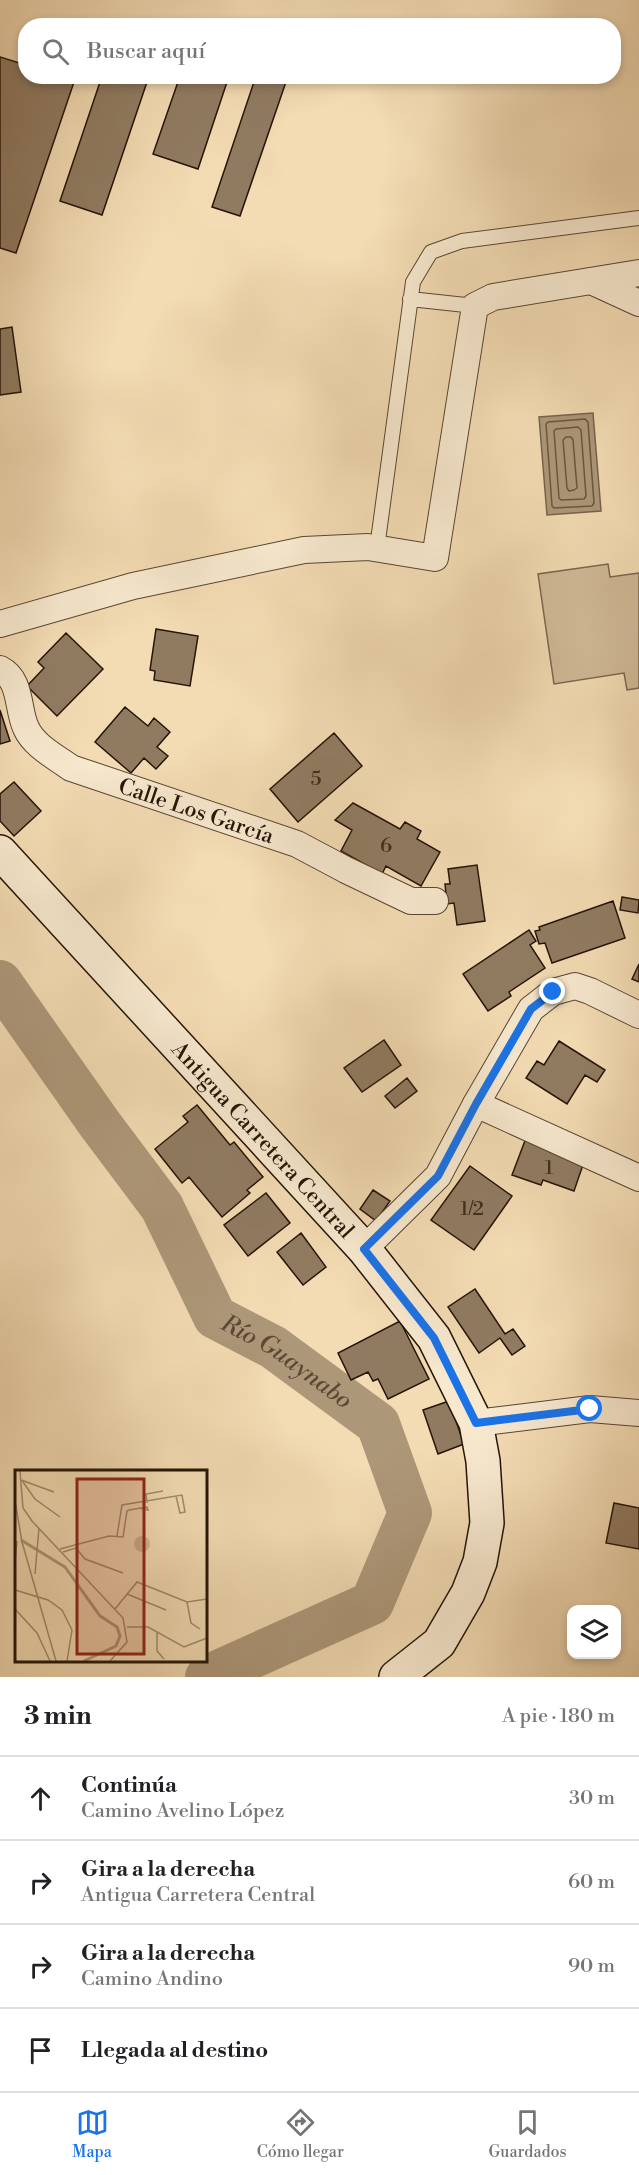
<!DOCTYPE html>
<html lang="es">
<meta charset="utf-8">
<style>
body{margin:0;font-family:"Libre Bodoni",serif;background:#f6f6f6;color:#202124}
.controls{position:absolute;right:18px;bottom:18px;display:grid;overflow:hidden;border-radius:12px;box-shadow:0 3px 9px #0003}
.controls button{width:54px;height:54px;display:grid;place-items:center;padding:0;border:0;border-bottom:2px solid #e0e0e0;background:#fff;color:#202124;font:30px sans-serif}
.stop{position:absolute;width:18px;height:18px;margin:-14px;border:4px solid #1a73e8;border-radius:50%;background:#fff}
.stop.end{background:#1a73e8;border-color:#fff;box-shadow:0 2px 6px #0008}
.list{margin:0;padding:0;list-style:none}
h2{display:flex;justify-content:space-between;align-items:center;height:78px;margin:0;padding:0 24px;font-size:26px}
h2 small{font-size:20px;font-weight:400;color:#757577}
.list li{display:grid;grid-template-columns:39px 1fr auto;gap:18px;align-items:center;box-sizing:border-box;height:84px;padding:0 24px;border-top:2px solid #e0e0e0}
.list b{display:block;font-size:22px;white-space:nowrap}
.list p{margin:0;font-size:20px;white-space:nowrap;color:#757577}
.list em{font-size:20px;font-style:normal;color:#757577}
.icon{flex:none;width:33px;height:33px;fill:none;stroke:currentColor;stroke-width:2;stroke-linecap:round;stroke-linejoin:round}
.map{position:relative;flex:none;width:639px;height:1677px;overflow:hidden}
.search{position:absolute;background:#fff;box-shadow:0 3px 9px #0003;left:18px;right:18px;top:18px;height:66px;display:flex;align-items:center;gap:15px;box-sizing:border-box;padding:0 21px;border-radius:24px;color:#757577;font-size:22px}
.sheet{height:414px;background:#fff}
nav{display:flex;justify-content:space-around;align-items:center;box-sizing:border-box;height:84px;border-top:2px solid #e0e0e0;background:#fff;font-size:16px;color:#757577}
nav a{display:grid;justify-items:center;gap:3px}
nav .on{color:#1a73e8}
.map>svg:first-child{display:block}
</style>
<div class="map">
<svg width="639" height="1677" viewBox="0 0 639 1677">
<rect width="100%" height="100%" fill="#f3dbb3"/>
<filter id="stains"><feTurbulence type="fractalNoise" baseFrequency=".00333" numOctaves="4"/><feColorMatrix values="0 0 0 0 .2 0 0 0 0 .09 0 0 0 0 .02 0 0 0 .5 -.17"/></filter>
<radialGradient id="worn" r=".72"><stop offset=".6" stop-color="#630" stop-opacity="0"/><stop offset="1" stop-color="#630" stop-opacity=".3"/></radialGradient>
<path fill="#d0b996" stroke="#7a664f" stroke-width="1.5" d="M608 564 610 577 639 573V688L627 690 624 673 554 684 538 574Z"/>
<path fill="#ad9779" stroke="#77634c" stroke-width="1.5" d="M593 413 601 511 547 515 539 417Z"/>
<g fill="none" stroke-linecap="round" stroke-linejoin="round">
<path stroke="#695640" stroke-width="1.5" d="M585 419 588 422 594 503 592 506 554 508 552 506 546 424 548 422Z
M578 427 581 430 586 496 584 499 561 500 559 498 554 431 556 429Z
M566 437H571L573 440 577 488 574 490 569 491 567 488 563 440Z"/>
<path stroke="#ad9779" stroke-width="44" id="s1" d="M0 982 99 1123 162 1207 215 1317 273 1347 378 1424 410 1513 372 1603 207 1677"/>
</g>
<path fill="#907b61" stroke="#251408" stroke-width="1.5" d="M0 57 26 65V76H58L74 82 16 253 0 248Z
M102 76H149L102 215 60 201Z
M180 76H229L198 169 153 154Z
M256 76H288L240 216 212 207Z
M12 327 21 392 0 395V329Z
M156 629 198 636 190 686 154 680 155 671 150 670Z
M66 633 103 669 57 716 27 686 44 668 38 662Z
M125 707 148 726 154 718 170 732 157 747 168 756 156 769 144 758 131 773 95 742Z
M0 710 10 741 0 744Z
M334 733 362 766 298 822 270 789Z
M14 782 41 811 14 836 0 821V794Z
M353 803 400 829 405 822 421 831 417 839 440 852 421 886 386 866 382 874 341 851 352 830 335 820Z
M477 865 485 921 457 925 454 903 447 904 445 884H450L448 869Z
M622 897 639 900 638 913 620 910Z
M613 901 625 938 552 963 545 943 539 944 535 931 540 930 539 927Z
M529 930 536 941 530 945 545 968 509 992 511 996 488 1011 463 974Z
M639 964V982L632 979Z
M384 1040 401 1065 362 1092 344 1068Z
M559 1041 605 1070 597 1082 585 1075 567 1104 526 1078 537 1061 544 1065Z
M407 1078 417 1091 395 1108 385 1096Z
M197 1105 230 1145 234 1142 263 1177 247 1190 250 1193 222 1217 189 1177 182 1183 155 1149 188 1122 183 1116Z
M526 1138 585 1159 574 1191 543 1180 541 1185 512 1175Z
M470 1166 512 1196 474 1250 431 1220Z
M373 1190 390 1201 376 1221 360 1209Z
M266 1193 290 1223 248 1256 224 1225Z
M301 1233 326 1267 303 1285 277 1252Z
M475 1289 505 1334 513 1329 525 1346 512 1355 500 1338 479 1353 448 1307Z
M400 1321 429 1379 388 1399 378 1379 373 1381 368 1372 351 1380 338 1353Z
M449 1401 464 1444 438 1454 423 1410Z
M614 1503 639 1508V1549L606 1543Z"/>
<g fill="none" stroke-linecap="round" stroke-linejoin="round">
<g stroke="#584633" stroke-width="16">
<path id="lane" d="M410 299 475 306
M377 548 413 282 431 252 462 241 639 218"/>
</g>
<g stroke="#584633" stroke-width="28">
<g id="street">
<path d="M591 281 639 303"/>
<path d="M0 624 133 586 304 550 368 547 435 558 475 306 493 297 639 273"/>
<path id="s2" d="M0 669C22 680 17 709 26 728 34 746 56 757 71 768L297 844 346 870 411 901H435"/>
<path d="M476 1104 639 1178"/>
<path d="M364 1249 438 1176 476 1104 531 1009 553 992 575 986 590 991 639 1015"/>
<path d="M476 1423 590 1409 639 1413"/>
</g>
</g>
<g stroke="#251408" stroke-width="36">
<g id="secondary">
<path id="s3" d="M0 852 364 1249 434 1338 476 1423 483 1461 487 1523 480 1562 468 1593 439 1643 396 1677"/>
</g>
</g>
<use href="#lane" stroke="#f7e8ce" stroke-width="14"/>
<use href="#street" stroke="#f7e8ce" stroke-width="26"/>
<use href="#secondary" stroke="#f7e8ce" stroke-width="33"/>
</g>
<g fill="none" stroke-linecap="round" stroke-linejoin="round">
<path stroke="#1a73e8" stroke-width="8" d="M553 992 531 1009 476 1104 438 1176 364 1249 434 1338 476 1423 590 1409"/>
</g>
<g text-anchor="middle" stroke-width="5" stroke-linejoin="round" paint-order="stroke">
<g font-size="20" fill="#402e1e">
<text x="316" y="785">5</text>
<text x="386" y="852">6</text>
<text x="549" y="1174">1</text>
<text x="472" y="1215">1/2</text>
</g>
<g font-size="22" fill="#251408" stroke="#f7e8ce">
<text dy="8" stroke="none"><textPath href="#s2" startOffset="260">Calle Los García</textPath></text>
<text dy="8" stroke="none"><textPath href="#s3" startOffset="390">Antigua Carretera Central</textPath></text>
</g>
<g font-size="24" font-style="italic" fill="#5b4835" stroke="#f7e8ce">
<text dy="8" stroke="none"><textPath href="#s1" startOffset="484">Río Guaynabo</textPath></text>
</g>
</g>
<g transform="translate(15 1470)">
<rect width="192" height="192" fill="#f3dbb3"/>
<path d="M119 74a8 8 0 1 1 16 0a8 8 0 1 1-16 0Z" fill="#d0b996"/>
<path fill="none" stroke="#ad9779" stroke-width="3" d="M6 70 50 97 85 146 102 157 105 166 101 176 69 191"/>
<path fill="none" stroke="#a18b6f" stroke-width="1.5" d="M5 1 8 38 17 51M6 10 39 22M8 12 20 29 45 47M0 31 7 72 41 191M132 33 131 24 148 21M16 50 108 148 112 172 95 191M102 66 107 35 167 25 170 42 165 43 161 26M45 79 94 66 108 67 112 41 114 40 132 37 133 40 124 38M48 82 61 78 70 89 108 103M0 92 2 71M20 104 24 58M0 120 33 130 47 140 57 160 52 191M112 124 151 140M172 132 176 153 185 159M0 139 22 163 35 191M100 139 122 112 172 132 192 129M112 157H133L169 177 192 168M142 163V181L149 189"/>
<path fill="#8f2418" fill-opacity="0.15" stroke="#8f2418" stroke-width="3" d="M62 9H129V184H62Z"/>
<rect width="192" height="192" fill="none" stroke="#251408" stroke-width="3"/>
</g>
<rect width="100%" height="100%" filter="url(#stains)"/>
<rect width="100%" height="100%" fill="url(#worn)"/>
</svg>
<div class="controls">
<button><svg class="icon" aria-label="layers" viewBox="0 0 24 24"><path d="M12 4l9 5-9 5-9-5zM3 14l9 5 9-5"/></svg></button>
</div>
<div class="stop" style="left:590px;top:1409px"></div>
<div class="stop end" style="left:553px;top:992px"></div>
<div class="search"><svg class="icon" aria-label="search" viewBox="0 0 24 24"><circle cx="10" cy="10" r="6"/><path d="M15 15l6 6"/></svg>Buscar aquí</div>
</div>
<section class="sheet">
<h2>3 min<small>A pie · 180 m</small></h2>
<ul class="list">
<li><svg class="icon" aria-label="ahead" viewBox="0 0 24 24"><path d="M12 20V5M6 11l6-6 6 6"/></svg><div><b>Continúa</b><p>Camino Avelino López</p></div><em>30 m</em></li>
<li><svg class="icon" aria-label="right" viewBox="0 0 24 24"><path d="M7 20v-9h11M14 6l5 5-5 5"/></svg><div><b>Gira a la derecha</b><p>Antigua Carretera Central</p></div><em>60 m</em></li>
<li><svg class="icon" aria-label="right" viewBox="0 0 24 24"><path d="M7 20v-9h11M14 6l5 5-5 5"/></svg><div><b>Gira a la derecha</b><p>Camino Andino</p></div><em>90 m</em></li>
<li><svg class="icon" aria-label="arrive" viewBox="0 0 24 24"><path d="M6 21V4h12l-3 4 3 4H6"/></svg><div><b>Llegada al destino</b></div></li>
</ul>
</section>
<nav>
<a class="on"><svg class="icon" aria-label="map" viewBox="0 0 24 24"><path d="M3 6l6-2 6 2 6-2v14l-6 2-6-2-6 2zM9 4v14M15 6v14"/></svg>Mapa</a>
<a><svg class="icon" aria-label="directions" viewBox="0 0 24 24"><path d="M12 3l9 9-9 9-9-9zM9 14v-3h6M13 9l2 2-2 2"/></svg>Cómo llegar</a>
<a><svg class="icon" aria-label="saved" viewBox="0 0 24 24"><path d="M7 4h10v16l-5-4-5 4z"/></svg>Guardados</a>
</nav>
